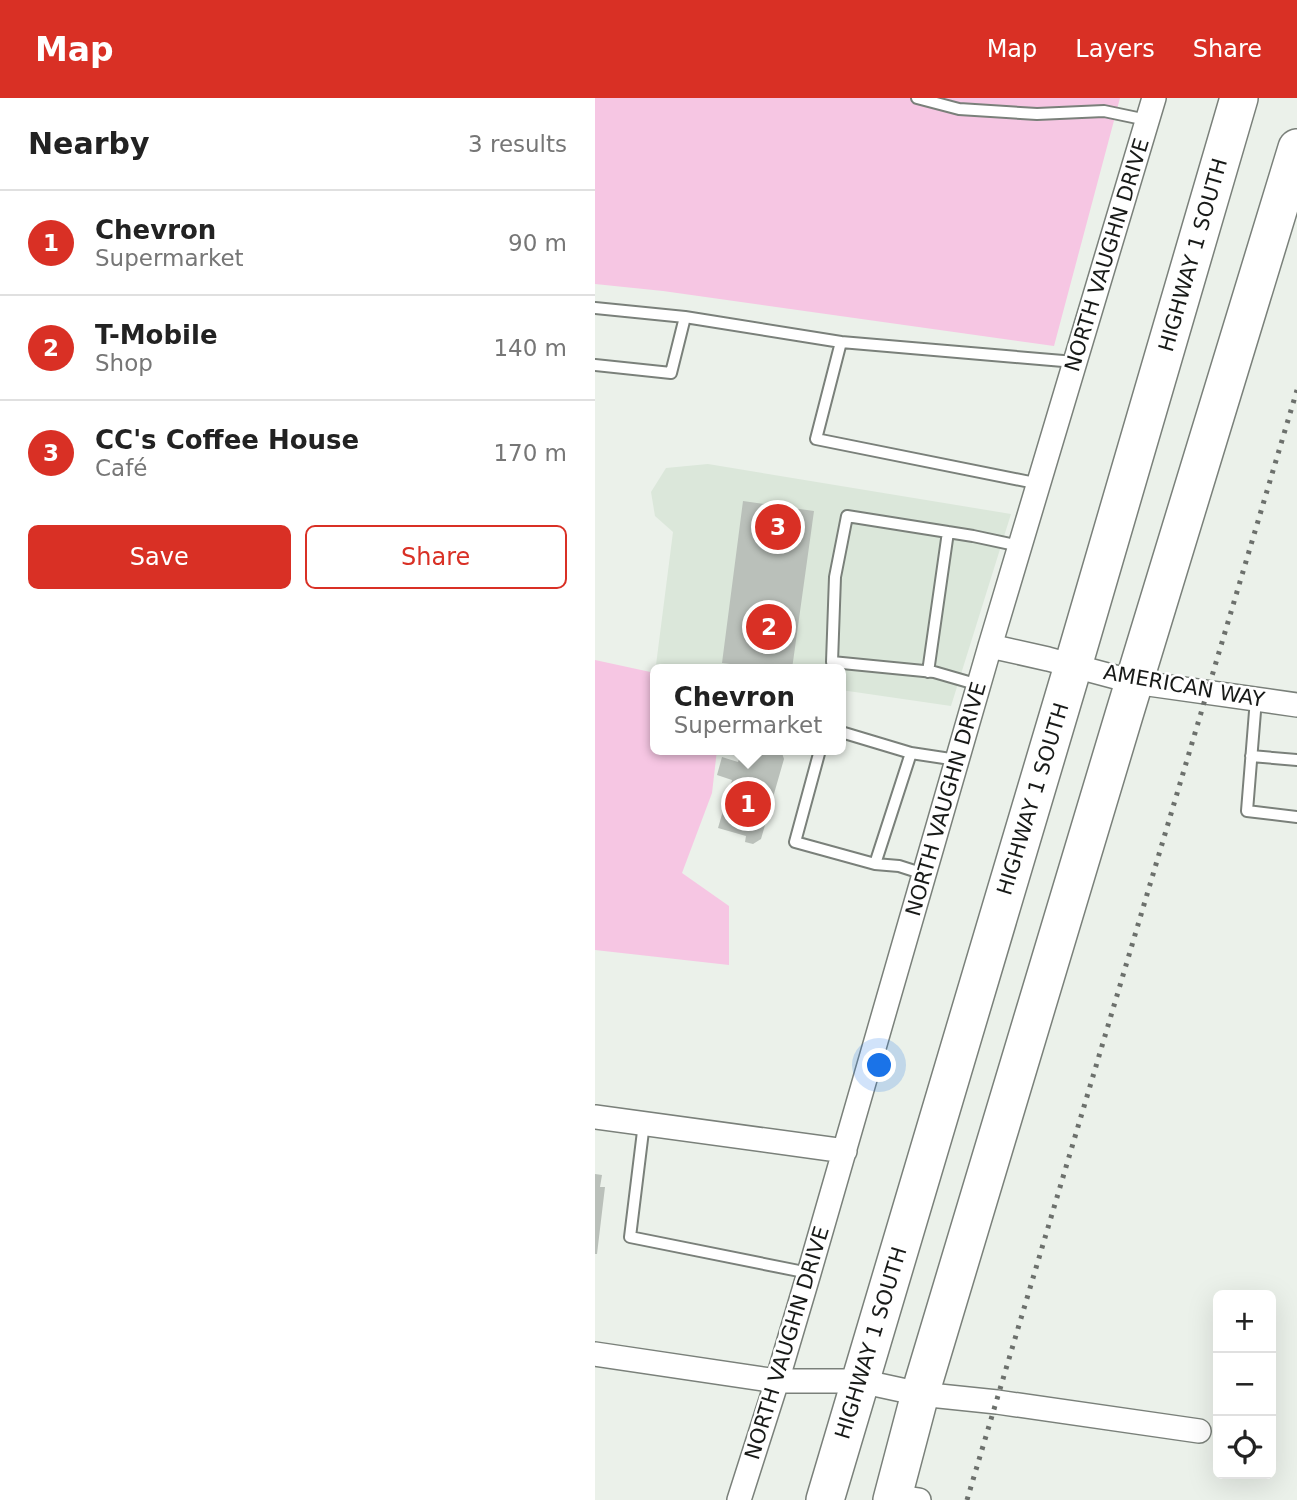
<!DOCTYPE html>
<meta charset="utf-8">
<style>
body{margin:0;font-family:"DejaVu Sans",sans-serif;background:#f2f2f2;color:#222}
.controls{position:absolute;right:21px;bottom:21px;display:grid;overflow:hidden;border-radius:10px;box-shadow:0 7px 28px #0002}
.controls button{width:63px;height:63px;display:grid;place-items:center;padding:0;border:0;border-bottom:2px solid #e0e0e0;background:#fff;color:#222;font:35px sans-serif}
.you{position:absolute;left:285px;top:968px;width:24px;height:24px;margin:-18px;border:5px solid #fff;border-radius:50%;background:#1a73e8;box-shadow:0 0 0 10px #1a73e833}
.badge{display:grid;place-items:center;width:46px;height:46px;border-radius:50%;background:#d93025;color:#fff;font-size:23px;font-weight:700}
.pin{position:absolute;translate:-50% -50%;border:4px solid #fff;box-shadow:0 2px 7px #0006}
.popup{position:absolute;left:55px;top:566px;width:196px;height:91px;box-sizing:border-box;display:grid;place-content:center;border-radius:10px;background:#fff;filter:drop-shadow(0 2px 5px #0005);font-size:23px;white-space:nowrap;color:#767676}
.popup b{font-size:26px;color:#222}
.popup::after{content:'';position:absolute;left:50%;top:100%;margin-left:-14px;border:14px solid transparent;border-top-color:#fff}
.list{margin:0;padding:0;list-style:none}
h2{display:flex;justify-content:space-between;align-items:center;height:91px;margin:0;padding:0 28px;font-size:30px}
h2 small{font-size:23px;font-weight:400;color:#767676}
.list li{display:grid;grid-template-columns:46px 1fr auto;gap:21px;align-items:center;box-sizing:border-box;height:105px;padding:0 28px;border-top:2px solid #e0e0e0}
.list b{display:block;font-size:26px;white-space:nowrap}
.list p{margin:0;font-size:23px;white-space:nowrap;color:#767676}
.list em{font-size:23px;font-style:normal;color:#767676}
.actions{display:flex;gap:14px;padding:21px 28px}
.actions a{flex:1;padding:16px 0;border:2px solid #d93025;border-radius:10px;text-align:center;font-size:24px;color:#d93025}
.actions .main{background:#d93025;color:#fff}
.icon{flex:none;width:38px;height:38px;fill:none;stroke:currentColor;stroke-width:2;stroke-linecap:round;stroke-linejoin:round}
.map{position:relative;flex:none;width:702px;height:1402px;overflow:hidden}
header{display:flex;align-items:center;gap:42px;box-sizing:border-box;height:98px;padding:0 35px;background:#d93025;color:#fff}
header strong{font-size:33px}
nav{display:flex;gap:38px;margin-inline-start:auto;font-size:24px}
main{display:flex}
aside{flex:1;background:#fff}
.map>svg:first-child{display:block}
</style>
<header>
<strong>Map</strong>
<nav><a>Map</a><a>Layers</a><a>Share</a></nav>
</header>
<main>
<aside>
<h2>Nearby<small>3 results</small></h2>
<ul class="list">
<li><span class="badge">1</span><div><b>Chevron</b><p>Supermarket</p></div><em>90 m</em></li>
<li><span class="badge">2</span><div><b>T-Mobile</b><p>Shop</p></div><em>140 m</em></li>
<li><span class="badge">3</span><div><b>CC's Coffee House</b><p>Café</p></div><em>170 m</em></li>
</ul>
<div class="actions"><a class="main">Save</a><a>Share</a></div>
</aside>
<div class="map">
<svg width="702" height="1402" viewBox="0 0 702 1402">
<rect width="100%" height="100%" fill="#ebf1ea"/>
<path fill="#dbe7da" d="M113 366 416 416 356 608 246 592V571H93L61 567 78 434 60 418 56 394 71 370Z"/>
<path fill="#f6c6e3" d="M0 0H525L459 248 68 193 0 186Z
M0 562 60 575V652H122L117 695 87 775 134 808V867L0 852Z"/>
<path fill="#bac0ba" d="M148 403 219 413 197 571H175L127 565Z
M147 652H169L178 654 179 652H186L189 661 166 741 158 746 150 744 151 738 123 730 137 682 122 677 127 659 143 664Z
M0 1076 7 1077 5 1089H10L2 1156H0Z"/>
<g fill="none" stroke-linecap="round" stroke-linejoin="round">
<g stroke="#7a807a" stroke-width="14">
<path id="service" d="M322 0 364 11 442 16 509 13 552 22
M0 210 90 219 246 244
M0 267 76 275 90 219
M445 386 221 341 246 244 480 264
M333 574 353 434
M384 587 339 574 237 564 240 479 252 418 378 438 425 448
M661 601 652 713 702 719
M246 634 316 655
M225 652 200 744 280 766
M656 658 702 662
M329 776 304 768 280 766 316 655 362 662
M49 1025 35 1139 214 1175"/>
</g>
<g stroke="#7a807a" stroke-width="26">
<path id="minor" d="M395 548 453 561 539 584 702 607
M0 1019 250 1053
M0 1256 182 1283H265L325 1296 402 1304 604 1333
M298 1398 324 1402
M144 1402 182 1283 214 1175 395 548 559 0"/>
</g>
<g stroke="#7a807a" stroke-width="40">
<path id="trunk" d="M230 1402 478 568 644 0
M297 1402 325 1296 529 617 702 50"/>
</g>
<use href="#service" stroke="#fff" stroke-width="10"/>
<use href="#minor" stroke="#fff" stroke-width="23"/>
<use href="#trunk" stroke="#fff" stroke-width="37"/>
<path stroke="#6c706c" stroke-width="5" stroke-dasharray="3.5 7" stroke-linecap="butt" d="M372 1402 702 292"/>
</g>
<g text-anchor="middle" stroke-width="5" stroke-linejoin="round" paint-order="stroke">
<g font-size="21" fill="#181a18" stroke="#fff">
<text transform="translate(512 157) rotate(-73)" y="7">NORTH VAUGHN DRIVE</text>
<text transform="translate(598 157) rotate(-74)" y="7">HIGHWAY 1 SOUTH</text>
<text transform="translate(589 588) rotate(10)" y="7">AMERICAN WAY</text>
<text transform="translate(351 701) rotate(-74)" y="7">NORTH VAUGHN DRIVE</text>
<text transform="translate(438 701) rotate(-73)" y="7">HIGHWAY 1 SOUTH</text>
<text transform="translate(192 1245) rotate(-73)" y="7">NORTH VAUGHN DRIVE</text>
<text transform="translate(276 1245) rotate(-73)" y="7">HIGHWAY 1 SOUTH</text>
</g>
</g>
</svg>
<div class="controls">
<button>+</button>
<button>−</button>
<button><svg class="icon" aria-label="locate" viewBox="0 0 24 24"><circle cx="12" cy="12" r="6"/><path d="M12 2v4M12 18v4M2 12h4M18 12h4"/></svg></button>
</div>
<div class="you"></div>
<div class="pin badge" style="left:153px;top:706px">1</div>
<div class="popup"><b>Chevron</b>Supermarket</div>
<div class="pin badge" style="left:174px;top:529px">2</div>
<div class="pin badge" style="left:183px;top:429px">3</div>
</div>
</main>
